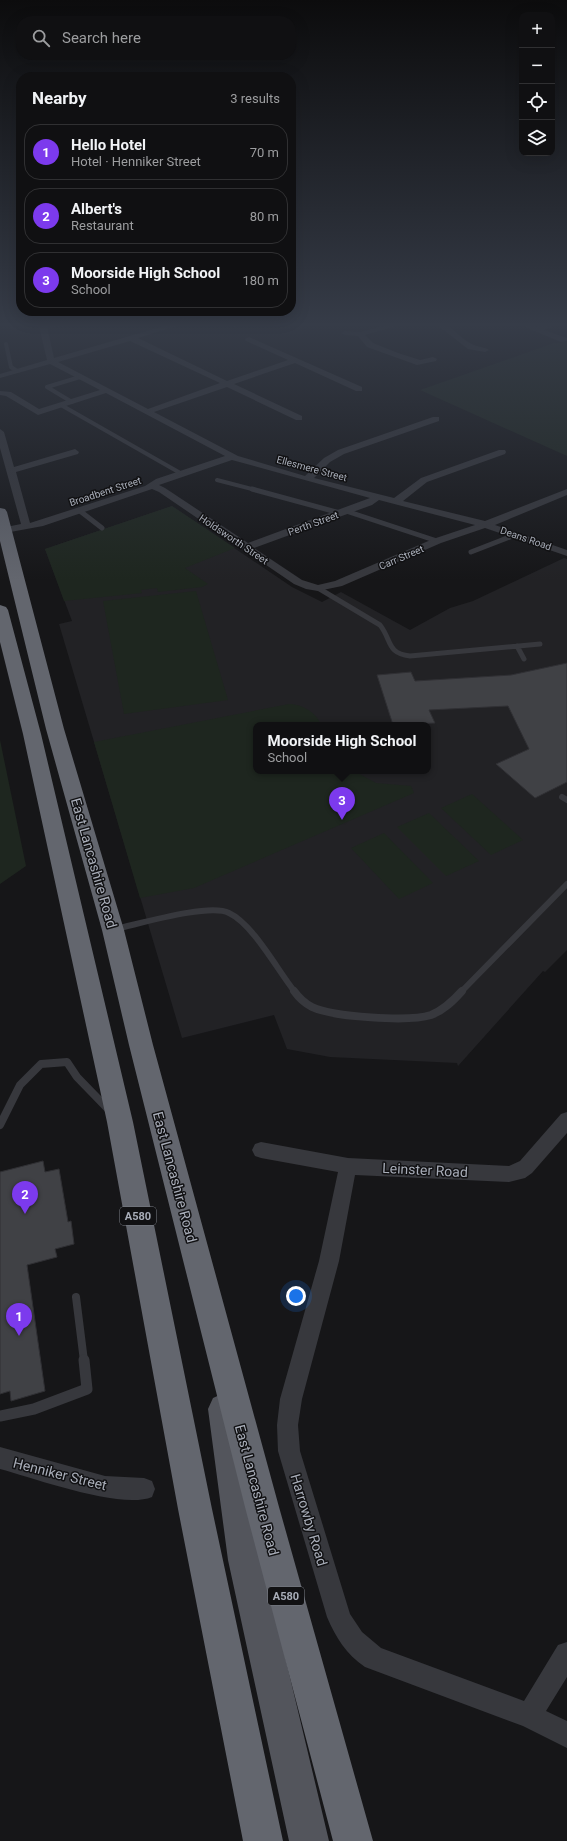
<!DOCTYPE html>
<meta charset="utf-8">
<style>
body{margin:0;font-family:Roboto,sans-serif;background:#19191b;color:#f1f3f6}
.controls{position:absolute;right:12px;top:12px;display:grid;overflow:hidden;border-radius:8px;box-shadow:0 4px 16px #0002}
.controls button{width:36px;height:36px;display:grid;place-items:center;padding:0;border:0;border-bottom:1px solid #303032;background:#101012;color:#f1f3f6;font:20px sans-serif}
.you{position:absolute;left:296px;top:1296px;width:14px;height:14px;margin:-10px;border:3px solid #fff;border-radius:50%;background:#1a73e8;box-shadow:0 0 0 6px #1a73e833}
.badge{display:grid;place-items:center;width:26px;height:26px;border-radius:50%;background:#7c3aed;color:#fff;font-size:13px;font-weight:700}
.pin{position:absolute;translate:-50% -33px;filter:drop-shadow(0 1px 2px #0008)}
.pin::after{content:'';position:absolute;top:21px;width:14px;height:12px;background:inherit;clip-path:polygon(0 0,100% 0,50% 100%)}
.popup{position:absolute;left:253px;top:722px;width:178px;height:52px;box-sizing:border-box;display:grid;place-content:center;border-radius:8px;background:#101012;filter:drop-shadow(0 1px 3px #0005);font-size:13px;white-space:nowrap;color:#9c9d9f}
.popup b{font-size:15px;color:#f1f3f6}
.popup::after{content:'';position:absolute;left:50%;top:100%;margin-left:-8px;border:8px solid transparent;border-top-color:#101012}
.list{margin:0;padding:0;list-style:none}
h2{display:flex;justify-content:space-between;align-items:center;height:52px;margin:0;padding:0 16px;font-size:17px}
h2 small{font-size:13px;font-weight:400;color:#9c9d9f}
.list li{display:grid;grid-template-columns:26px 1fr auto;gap:12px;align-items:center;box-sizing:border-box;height:56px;margin:0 8px 8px;padding:0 8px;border:1px solid #303032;border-radius:16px}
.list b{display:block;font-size:15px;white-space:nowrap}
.list p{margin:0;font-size:13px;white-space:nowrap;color:#9c9d9f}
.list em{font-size:13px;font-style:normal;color:#9c9d9f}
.icon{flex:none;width:22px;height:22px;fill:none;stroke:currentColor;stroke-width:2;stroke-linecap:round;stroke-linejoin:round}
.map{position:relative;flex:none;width:567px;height:1841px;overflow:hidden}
.search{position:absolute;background:#101012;box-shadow:0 4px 16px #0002;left:16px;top:16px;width:280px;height:44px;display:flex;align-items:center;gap:10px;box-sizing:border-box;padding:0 14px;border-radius:16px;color:#9c9d9f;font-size:15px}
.panel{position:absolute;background:#101012;box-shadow:0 4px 16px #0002;left:16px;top:72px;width:280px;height:244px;border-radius:16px}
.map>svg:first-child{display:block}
</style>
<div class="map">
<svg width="567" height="1841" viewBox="0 0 567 1841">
<rect width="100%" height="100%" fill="#161618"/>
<path fill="#222225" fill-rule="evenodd" d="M172 506 292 587 322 602 341 592 410 630 450 608 473 601 564 558 567 559V950L545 972 543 971 458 1066 457 1063 330 1057 287 1049 274 1015 182 1038 59 624 72 621 45 549ZM256 725H428V771H256Z"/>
<path fill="#1e261f" d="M567 342V456L420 390 554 343Z
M172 506 235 548 185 568 208 584 202 587 158 592 157 588 141 590 142 593 64 601 45 549Z
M196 591 228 700 124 714 103 601Z
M289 704C302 704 317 713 321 725H256V771H354L376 783 411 786 414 793 194 888 140 898 94 742Z
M0 740 26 866 0 884Z
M472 794 523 840 491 855 441 808Z
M429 813 479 861 446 876 397 827Z
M384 833 433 883 399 899 351 848Z"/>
<path fill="#404145" stroke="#303034" d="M567 663V782L535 798 496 764 529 749 508 706 429 710 435 723 393 725 377 675 411 672 415 681 511 675Z
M43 1161 45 1172 59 1169 68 1222 71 1221 74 1244 55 1249 57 1257 27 1265 45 1391 11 1401 10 1391 0 1394V1172Z"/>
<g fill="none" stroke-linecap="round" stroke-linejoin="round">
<path stroke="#37383d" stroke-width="4" d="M43 326 93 322
M6 344 11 367 17 371
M72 402 47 387 80 377
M61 405 182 474
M217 480 256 490"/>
<path stroke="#37383d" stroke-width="5" d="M252 489 340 513
M80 511 102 528
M346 511 437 541
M471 552 515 535
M318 588 380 625C392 640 386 653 410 656L540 644
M517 646 524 659"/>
<path stroke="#37383d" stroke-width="6" d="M562 797 567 800
M115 929C139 924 209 903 229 913 253 924 278 971 295 992
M461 992 567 884"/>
<path stroke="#37383d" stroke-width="8" d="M294 991C299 998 304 1003 312 1007 333 1017 409 1022 431 1015 444 1010 453 1001 462 991
M0 1125 20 1085 41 1064 67 1062 77 1077 109 1110
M76 1297 84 1361"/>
<path stroke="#37383d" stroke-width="11" d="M0 1416 34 1409 87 1389 84 1360"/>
<path fill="#37383d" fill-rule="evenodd" d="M38 322H46L54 358 178 322H189L138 338 227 381 288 360 246 341 245 339 249 337 362 387V391H356L295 363 234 384 302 416V420H296L227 387 154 412 238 456 305 476 324 458 338 450 433 417H439V421L344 454 330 462 314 478 394 498 421 478 499 450H505L506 452 505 454 427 482 403 501 485 521 567 489V495L495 525 567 550V556L485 528 441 543 342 586 318 591 306 589 294 584 159 492 152 489 43 526 5 533 1 532 0 530 1 528 21 524 0 448V429L4 432 14 467 75 449 79 452 78 454 16 472 30 523 145 486 156 479 225 456 106 393 38 415 6 396 0 395V391L11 392 39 409 100 390 50 364 0 378V374L47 360ZM130 341 220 383 148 409 58 362ZM232 460 370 498 248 543 165 488 159 485ZM379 500 475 525 433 539 335 581 318 585 302 580 254 548 372 505Z
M225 322H234L238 325 234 327Z
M398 322H410L365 335 373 343 398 353 420 360 433 357 437 359 436 361 417 365 367 347 358 336 345 335 341 333 345 331 360 332Z
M431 322C453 322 457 338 474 345 479 347 485 347 489 350L485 352 468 349 445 331Z
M513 322H523L537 327 552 322H563L544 330 567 338V341L561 342Z
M567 1112V1133L532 1173 525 1178 509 1182 355 1175 339 1261 302 1399 298 1425 300 1451 350 1614 362 1632 381 1648 524 1701 558 1645 567 1642V1677L546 1711 567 1721V1748L523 1726 365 1667C346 1654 336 1638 327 1617L278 1451 277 1425 280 1399 319 1261 338 1172 261 1158 255 1156 252 1150 255 1144 261 1142 348 1158 509 1166 520 1161 561 1114Z
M0 1447 105 1476 144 1478 152 1481 155 1489 152 1497C121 1510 34 1478 0 1469Z"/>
<path fill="#53555c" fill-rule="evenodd" d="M224 1393 235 1398 240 1409 262 1560 329 1841H289L228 1560 208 1409 213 1398Z"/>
<path fill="#63666e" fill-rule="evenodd" d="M0 508 5 509 7 512 64 729 124 930 153 1045 279 1507 373 1841H333L245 1507 129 1045 102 930 46 729 0 541Z
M0 605 6 607 8 610 41 734 133 1122 212 1509 283 1841H243L178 1509 107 1122 23 734 0 642Z"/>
</g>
<linearGradient id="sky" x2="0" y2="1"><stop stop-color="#0c0c0d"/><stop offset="0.56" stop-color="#363c48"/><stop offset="1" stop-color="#363c48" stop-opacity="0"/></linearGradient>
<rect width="567" height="580" fill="url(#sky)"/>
<g text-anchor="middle" stroke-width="3" stroke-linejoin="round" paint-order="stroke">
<g font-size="10" fill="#a8adb8" stroke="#111113">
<text transform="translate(312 468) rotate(15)" y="4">Ellesmere Street</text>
<text transform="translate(105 491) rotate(-18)" y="4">Broadbent Street</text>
<text transform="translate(313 523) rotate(-20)" y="4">Perth Street</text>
<text transform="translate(526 538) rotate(19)" y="4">Deans Road</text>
<text transform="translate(234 539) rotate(34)" y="4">Holdsworth Street</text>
<text transform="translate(401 557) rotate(-23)" y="4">Carr Street</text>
</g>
<g fill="#111113" stroke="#7b7e86" stroke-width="1">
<rect x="120" y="1207" width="36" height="18" rx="3"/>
<rect x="268" y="1587" width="36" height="18" rx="3"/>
</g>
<g font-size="11" font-weight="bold" fill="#a8adb8">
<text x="138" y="1220">A580</text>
<text x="286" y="1600">A580</text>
</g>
<g font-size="14" fill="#a8adb8" stroke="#111113">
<text transform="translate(94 863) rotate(74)" y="5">East Lancashire Road</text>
<text transform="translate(425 1170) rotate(3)" y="5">Leinster Road</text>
<text transform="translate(175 1177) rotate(75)" y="5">East Lancashire Road</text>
<text transform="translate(60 1474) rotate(14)" y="5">Henniker Street</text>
<text transform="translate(257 1490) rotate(75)" y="5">East Lancashire Road</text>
<text transform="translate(309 1520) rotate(73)" y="5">Harrowby Road</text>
</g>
</g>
</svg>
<div class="controls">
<button>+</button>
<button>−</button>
<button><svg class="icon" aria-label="locate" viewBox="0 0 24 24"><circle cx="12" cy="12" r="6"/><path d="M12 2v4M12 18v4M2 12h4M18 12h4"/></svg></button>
<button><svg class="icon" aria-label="layers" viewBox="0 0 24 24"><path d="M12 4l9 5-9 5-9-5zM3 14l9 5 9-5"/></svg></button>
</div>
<div class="you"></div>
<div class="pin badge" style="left:19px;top:1336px">1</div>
<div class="pin badge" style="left:25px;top:1214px">2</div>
<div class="pin badge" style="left:342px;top:820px">3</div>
<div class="popup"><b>Moorside High School</b>School</div>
<div class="search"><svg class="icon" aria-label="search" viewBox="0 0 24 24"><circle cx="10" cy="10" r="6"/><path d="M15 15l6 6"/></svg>Search here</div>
<section class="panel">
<h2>Nearby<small>3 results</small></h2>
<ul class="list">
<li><span class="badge">1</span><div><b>Hello Hotel</b><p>Hotel · Henniker Street</p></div><em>70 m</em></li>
<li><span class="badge">2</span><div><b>Albert's</b><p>Restaurant</p></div><em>80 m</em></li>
<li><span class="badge">3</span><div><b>Moorside High School</b><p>School</p></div><em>180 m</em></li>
</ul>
</section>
</div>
